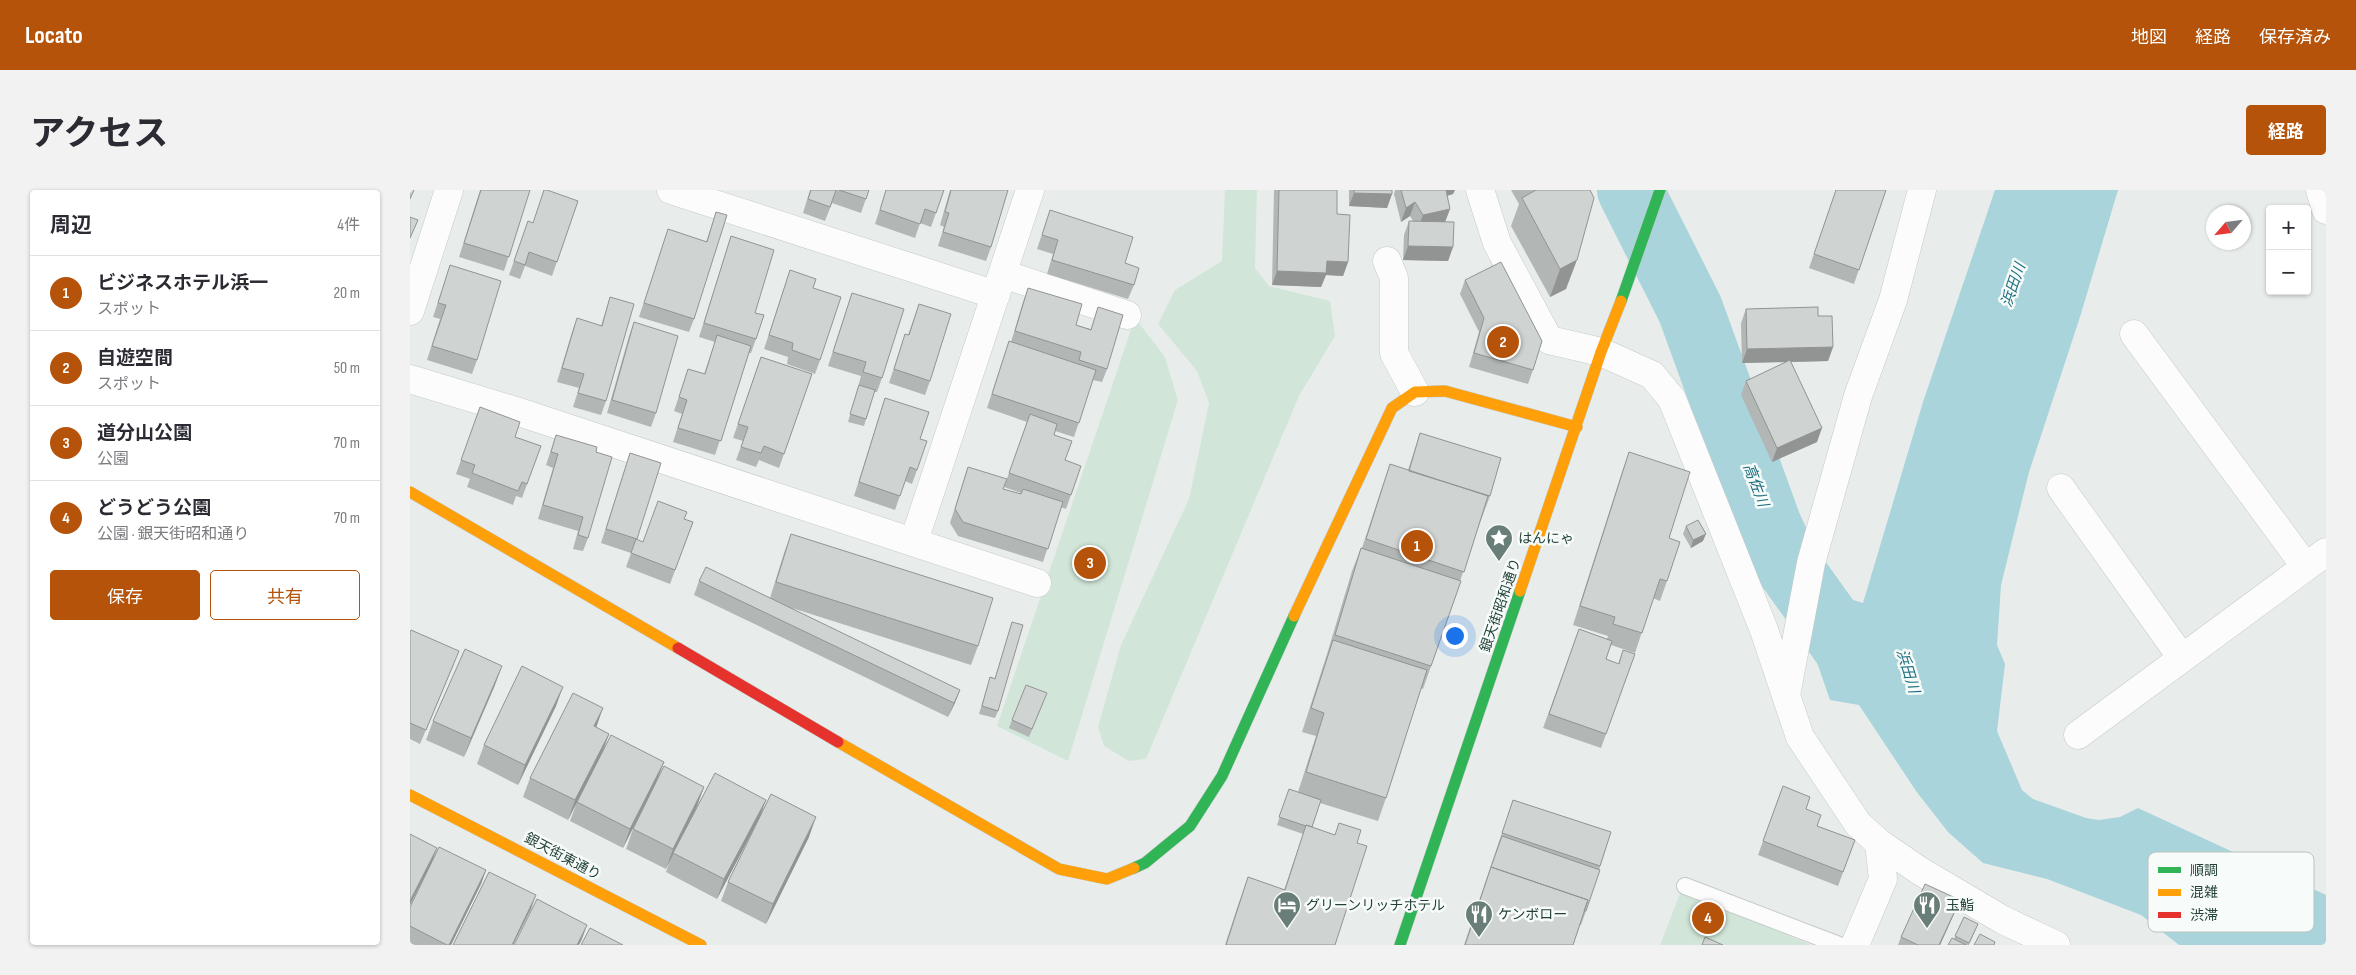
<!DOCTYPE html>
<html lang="ja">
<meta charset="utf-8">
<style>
body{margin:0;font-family:"Sofia Sans Condensed","Noto Sans JP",sans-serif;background:#f2f2f3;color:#2b2b33}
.controls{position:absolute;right:15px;top:15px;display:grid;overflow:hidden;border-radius:5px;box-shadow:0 1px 4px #0004}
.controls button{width:45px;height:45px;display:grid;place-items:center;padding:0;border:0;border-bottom:1px solid #e1e1e2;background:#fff;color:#2b2b33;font:25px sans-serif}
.compass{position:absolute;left:1796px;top:15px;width:45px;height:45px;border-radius:50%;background:#fff;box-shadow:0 1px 4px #0004;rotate:242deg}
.you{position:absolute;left:1044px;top:445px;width:18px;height:18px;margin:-12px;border:4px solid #fff;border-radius:50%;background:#1a73e8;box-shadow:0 0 0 8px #1a73e833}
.badge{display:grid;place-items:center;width:32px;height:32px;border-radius:50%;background:#b45309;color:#fff;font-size:16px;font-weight:700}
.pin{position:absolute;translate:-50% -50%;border:2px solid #fff;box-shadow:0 1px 5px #0006}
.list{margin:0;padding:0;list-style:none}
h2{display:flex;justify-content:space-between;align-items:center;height:65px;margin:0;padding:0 20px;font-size:21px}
h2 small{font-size:16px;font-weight:400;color:#7c7c81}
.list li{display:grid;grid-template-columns:32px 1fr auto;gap:15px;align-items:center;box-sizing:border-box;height:75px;padding:0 20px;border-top:1px solid #e1e1e2}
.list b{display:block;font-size:19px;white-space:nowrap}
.list p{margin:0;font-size:16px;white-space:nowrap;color:#7c7c81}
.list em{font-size:16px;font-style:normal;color:#7c7c81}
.actions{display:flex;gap:10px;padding:15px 20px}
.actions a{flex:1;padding:11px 0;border:1px solid #b45309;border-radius:5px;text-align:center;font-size:18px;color:#b45309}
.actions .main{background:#b45309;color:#fff}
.map{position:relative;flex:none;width:1916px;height:755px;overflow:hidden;border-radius:5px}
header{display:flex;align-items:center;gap:30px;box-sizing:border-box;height:70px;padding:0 25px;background:#b45309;color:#fff}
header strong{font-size:24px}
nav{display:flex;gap:28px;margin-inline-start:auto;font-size:18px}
.intro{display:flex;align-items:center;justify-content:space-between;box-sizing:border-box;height:120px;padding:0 30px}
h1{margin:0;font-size:35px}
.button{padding:12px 22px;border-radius:5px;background:#b45309;color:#fff;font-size:18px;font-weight:700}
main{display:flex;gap:30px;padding:0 30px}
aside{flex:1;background:#fff;border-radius:5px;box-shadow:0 1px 4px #0004}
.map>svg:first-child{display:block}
</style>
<header>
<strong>Locato</strong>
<nav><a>地図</a><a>経路</a><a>保存済み</a></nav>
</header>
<div class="intro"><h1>アクセス</h1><a class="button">経路</a></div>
<main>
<aside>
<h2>周辺<small>4件</small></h2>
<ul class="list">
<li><span class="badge">1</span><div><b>ビジネスホテル浜一</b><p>スポット</p></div><em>20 m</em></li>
<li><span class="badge">2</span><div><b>自遊空間</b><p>スポット</p></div><em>50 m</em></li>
<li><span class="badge">3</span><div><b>道分山公園</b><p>公園</p></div><em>70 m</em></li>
<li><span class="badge">4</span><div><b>どうどう公園</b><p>公園 · 銀天街昭和通り</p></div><em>70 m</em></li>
</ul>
<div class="actions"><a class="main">保存</a><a>共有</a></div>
</aside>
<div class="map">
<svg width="1916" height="755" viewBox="0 0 1916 755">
<rect width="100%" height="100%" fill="#e8edeb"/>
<path fill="#d1e6d8" d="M815 0H847L845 78 859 96 920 111 925 146 889 206 736 569 719 571 694 556 688 537 711 455 779 309 799 213 787 181 748 134 765 100 812 71Z
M725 128 755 167 768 210 658 571 587 536Z
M1271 701 1401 755H1250Z"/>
<path fill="#a9d4db" d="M1585 0H1708L1670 127 1619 282 1591 395 1587 455 1595 474 1587 541 1612 600 1623 609 1676 628 1689 630 1710 627 1728 618 1916 705V755H1769L1731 725 1637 689 1573 673 1538 642 1506 601 1449 515 1420 510 1401 455 1379 402 1383 368 1389 384 1401 397 1453 413 1513 212Z"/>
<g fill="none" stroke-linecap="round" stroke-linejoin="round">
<path stroke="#a9d4db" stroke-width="66" d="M1220 0 1280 119 1359 336 1376 373 1436 457"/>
<g stroke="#c5cac8" stroke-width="18">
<path id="lane" d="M1275 696 1429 755"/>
</g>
<g stroke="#c5cac8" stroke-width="29">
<path id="street" d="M261 0 586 105
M1070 0 1087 53 1139 150 1191 162 1242 185 1262 209 1354 440 1390 547 1448 634 1469 653 1510 681 1593 730 1646 755
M1910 0 1916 20
M977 71 984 88V163L1005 202
M593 84 717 125
M0 121 39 0
M1724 144 1896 377
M0 189 109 222 627 393
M1651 298 1772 468
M504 351 620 0
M1377 500 1401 373 1448 206 1483 110 1512 0
M1668 545 1916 362
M1445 755 1473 689 1469 653"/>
</g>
<g stroke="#c3cbc8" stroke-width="12">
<path id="fast" d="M1211 111 1250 0
M724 678 735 673 780 636 812 586 884 426
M990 755 1110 401"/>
</g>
<g stroke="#c3cbc8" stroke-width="12">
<path id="slow" d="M0 302 268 458
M1110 401 1191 162 1211 111
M884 426 982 218 1005 202 1035 201 1167 237
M428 552 649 679 697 689 724 678
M0 605 291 755"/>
</g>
<g stroke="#c3cbc8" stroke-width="12">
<path id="jam" d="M268 458 428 552"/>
</g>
<use href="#lane" stroke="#fcfcfc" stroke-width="16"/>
<use href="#street" stroke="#fcfcfc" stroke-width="28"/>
<use href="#fast" stroke="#30b455" stroke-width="11"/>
<use href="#slow" stroke="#ff9f0a" stroke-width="11"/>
<use href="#jam" stroke="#e5322d" stroke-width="11"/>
</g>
<path fill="#b2b6b5" d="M70 0H120L94 81 49 67Z
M400 0H459L451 23 422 13 415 31 393 23Z
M476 0H534L521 37 510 33 505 48 465 34Z
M540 0H598L581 57 576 71 528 56 534 37 530 35Z
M864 0H927V24L938 72 933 86 916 85 911 97 862 95Z
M939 0H982V4L977 18 939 16Z
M985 0H1045L1043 4 1037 6 1040 19 1035 32 1043 57 1038 71 993 70 994 45 999 31H1003L1000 26 991 32 984 4Z
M1101 0H1180L1156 99 1140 107 1101 36 1109 14Z
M1426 0H1476L1444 94 1399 78Z
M168 11 142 86 115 76 110 89 99 85 118 31 123 33Z
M640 20 715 73 724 95 718 109 637 84 643 64 627 59Z
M306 22 284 129 279 142 229 127 258 39 296 52Z
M321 46 345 123 346 149 341 163H339L305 265 263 252 272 224 264 221 278 179 294 184 305 152 289 147Z
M40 75 67 170 62 184 17 170 30 129 23 127Z
M380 80 403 98 410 170 405 184 377 174 378 167 354 159Z
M1055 90 1123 180 1118 194 1059 177 1069 142 1050 104Z
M618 98 666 135 681 139 688 117 697 179 692 192 683 190 664 247 645 241 644 245 655 270 671 276 656 319 651 317 633 372 548 346 540 333 558 277 593 299 611 304V303L594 297 617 232 577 218 599 151 601 152 613 112Z
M442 103 472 188 467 202H464L454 236 438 232 451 186 418 176Z
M200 107 196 211 191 225 163 217 169 198 147 192 162 142 167 128 191 136Z
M509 114 520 191 515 205 479 193 495 144 498 145Z
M1336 119 1408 126 1423 157 1418 171 1381 172 1407 252 1362 272 1331 205 1336 191 1376 172 1332 173 1331 133Z
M224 132 246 223 241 237 197 223 219 146Z
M351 167 402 184 369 278 349 270 346 277 326 270 333 251 323 248Z
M475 208 507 280 502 294 495 291 485 320 444 306Z
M70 217 105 247 131 256 112 308 106 306 103 315 57 297 60 289 46 284Z
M1010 243 1080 306 1071 330 1050 391H1051L1013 499 1011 498 976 608 968 631 910 613 902 637 947 653 925 755H815L828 715 838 687 874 700 893 644 867 635 879 599 888 602 906 546 892 542 917 464 942 381 951 358H952L970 303 980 274 998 280Z
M146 245 186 262 178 348 173 361 163 359 168 341 128 329 143 278 136 275Z
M1219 262 1259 348 1257 391 1250 411 1243 408 1225 463 1201 455 1196 469 1208 474 1213 460 1225 464 1191 558 1133 538 1169 439 1197 449 1198 446 1163 435 1212 282Z
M220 263 227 350 233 352 274 329 283 332 260 394 216 377 221 363 191 353Z
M1276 336 1293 351 1281 358 1273 344Z
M381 344 568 456 561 475 382 418 545 513 538 527 284 405 289 391 360 408 374 363Z
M602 432 588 521 585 528 569 524 580 487 585 488Z
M0 442 44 474 10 554 0 549Z
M85 495 54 567 16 550 23 531Z
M634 511 619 547 599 538 602 530Z
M146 516 108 595 67 574 74 555Z
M186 537 199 544 192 563 158 630 113 607 120 588Z
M254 572 247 591 294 597 287 616 356 610 349 629 307 709 256 682 261 668 256 679 216 659 223 639 243 599 213 658 160 631 167 612Z
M1373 596 1396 619 1407 636 1445 650 1428 696 1348 665Z
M1103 610 1201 642 1176 721 1171 735H1170L1163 755H1054Z
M399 647 356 734 311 711 318 692Z
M22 671 76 680 71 694 41 755H4L0 753V717Z
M1544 724 1530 755H1488L1491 747Z
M1554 727 1568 734 1559 755H1538L1544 749Z"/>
<path fill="#919493" d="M1032 0H1045L1043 4 1029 8Z
M944 3 982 4 977 18 939 16Z
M1005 12 1000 26 991 32 996 18Z
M1040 19 1035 32 1008 39 1013 25Z
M998 56 1043 57 1038 71 993 70Z
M1167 70 1156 99 1140 107 1150 79Z
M917 71 938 72 933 86 916 85 911 97 862 95 867 81Z
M1423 157 1418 171 1332 173 1337 159Z
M1412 238 1407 252 1362 272 1367 258Z
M1296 344 1293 351 1281 358 1283 350Z
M92 476 85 495 54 567 61 548Z
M153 497 146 516 108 595 115 575Z
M550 500 545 513 538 527 544 513Z
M193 518 186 538 184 536Z
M199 544 192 563 158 630 165 610Z
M254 572 246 592 213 658 220 639Z
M294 597 287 616 256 679 263 659Z
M356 610 349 629 307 709 314 689Z
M406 627 399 647 356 734 363 714Z
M27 658 22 672 0 715V711Z
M76 680 71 694 41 755H39Z
M126 705 121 719 103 755H102Z
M1550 710 1544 724 1530 755H1529Z
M177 735 172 749 169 755H167Z"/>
<path fill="#cfd4d2" stroke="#919493" d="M0 0H4L0 9Z
M71 0H120L99 67 54 53Z
M134 0H137L168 11 147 72 119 62 115 75 104 71 118 31 123 33Z
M401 0H426L420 17 398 9Z
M429 0H459L456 9Z
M476 0H534L526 23 515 19 510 34 470 20Z
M541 0H598L581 57 533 42 539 23 535 22Z
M869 0H927V24L940 25 938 72 917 71 916 83 867 81Z
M944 0H982V4L944 3Z
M991 0H1036L1040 19 1013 25 1005 12 996 18Z
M1126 0H1180L1184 8 1167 70 1150 79 1112 8Z
M1426 0H1476L1449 80 1404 64Z
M640 20 723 47 715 73 729 78 724 95 642 70 648 50 632 45Z
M306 22 317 25 284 129 234 113 258 39 297 52Z
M0 27 8 30 0 48Z
M999 31 1044 32 1043 57 998 56Z
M321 46 364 60 345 123 354 125 346 149 294 133Z
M1091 72 1132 151 1123 180 1064 163 1074 128 1055 90Z
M40 75 91 91 67 170 22 156 36 115 28 113Z
M380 80 406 89 403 98 431 107 410 170 382 160 383 153 359 145Z
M618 98 672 114 666 135 681 140 688 117 713 125 697 179 669 170 671 162 605 141Z
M442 103 494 119 472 188 453 182 456 172 423 162Z
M200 107 224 114 196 211 168 203 174 184 152 178 167 128 192 136Z
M509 114 541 124 520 191 484 179 495 144 499 145Z
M1408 117V126H1422L1423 157 1337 159 1336 119Z
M224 132 268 146 246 223 202 210Z
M307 145 341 156 311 251 268 238 277 210 269 207 278 179 295 184Z
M599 151 686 180 669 233 582 204Z
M351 167 402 184 374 264 354 256 351 263 331 257 338 237 328 234Z
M1380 170 1412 238 1367 258 1336 191Z
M449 195 465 200 456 229 440 224Z
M475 208 519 222 510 249 517 251 507 280 500 277 490 306 449 292Z
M70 217 110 232 105 247 131 256 117 294 112 292 108 301 62 283 65 275 51 270Z
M620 224 647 234 644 245 662 251 655 270 671 276 661 305 599 283Z
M1010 243 1091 268 1080 306 999 281Z
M146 245 187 257 186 262 202 267 178 348 168 345 173 327 133 315 148 264 141 262Z
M1219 262 1280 282 1259 348 1270 352 1257 391 1250 389 1232 443 1203 434 1205 427 1170 416Z
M220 263 251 273 227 349 196 339Z
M980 274 1078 306 1054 382 956 349Z
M558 277 597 289 593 299 611 304 613 299 653 312 638 359 553 332 545 319Z
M248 311 277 322 274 329 283 332 265 380 221 363 226 349 233 352Z
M1288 330 1296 344 1283 350 1276 336Z
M381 344 583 408 568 456 366 392Z
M951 358 1051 391 1021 476 925 445Z
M296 377 550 500 544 513 289 391Z
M602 432 613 435 588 521 572 516 580 487 585 489Z
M1169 439 1202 451 1196 469 1209 474 1213 460 1225 464 1196 544 1139 524Z
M1 440 49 461 16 540 0 533V442Z
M923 450 1017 480 976 608 896 582 914 523 901 518Z
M55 459 92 476 61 548 23 531Z
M112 476 153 497 115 575 74 555Z
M616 495 637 503 622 539 602 530Z
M163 503 193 518 184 536 199 544 165 610 120 588Z
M201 545 254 572 220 639 167 612Z
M254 576 294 597 263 659 223 639Z
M305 583 356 610 314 689 263 663Z
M1373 596 1400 607 1396 619 1411 625 1407 636 1445 650 1433 682 1353 651Z
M879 599 911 610 902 637 896 635V636L869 627Z
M361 604 406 627 363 714 318 692Z
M1103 610 1201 642 1190 676 1092 643Z
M929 633 951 640 947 653 957 656 925 755H816L838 687 875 700 896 635 925 645Z
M0 644 27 658 0 711Z
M1092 646 1190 680 1176 721H1174L1178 710 1081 677Z
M29 657 76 680 39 755H37L0 736V717Z
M1081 677 1178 710 1163 755H1055Z
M79 682 126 705 102 755H43Z
M1515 694 1550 710 1529 755H1508L1491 747Z
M127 709 177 735 167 755H104Z
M1554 727 1568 734 1559 753 1545 746Z
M180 738 213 755H171Z
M1570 744 1585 752 1584 755H1564Z
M1295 747 1313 755H1292Z
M1542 748 1556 755H1538Z"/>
<defs>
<g id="sight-pin" transform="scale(1.4375)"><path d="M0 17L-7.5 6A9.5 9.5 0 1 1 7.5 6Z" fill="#697e78" stroke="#f7fbf9"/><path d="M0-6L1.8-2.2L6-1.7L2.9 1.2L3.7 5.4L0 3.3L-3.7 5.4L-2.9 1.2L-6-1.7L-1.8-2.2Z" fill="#fff"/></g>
<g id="hotel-pin" transform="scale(1.4375)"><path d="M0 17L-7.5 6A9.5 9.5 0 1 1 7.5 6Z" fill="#697e78" stroke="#f7fbf9"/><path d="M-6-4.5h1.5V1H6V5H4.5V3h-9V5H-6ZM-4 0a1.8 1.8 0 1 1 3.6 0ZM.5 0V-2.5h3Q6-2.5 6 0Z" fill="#fff"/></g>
<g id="restaurant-pin" transform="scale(1.4375)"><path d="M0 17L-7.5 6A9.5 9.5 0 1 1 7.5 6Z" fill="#697e78" stroke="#f7fbf9"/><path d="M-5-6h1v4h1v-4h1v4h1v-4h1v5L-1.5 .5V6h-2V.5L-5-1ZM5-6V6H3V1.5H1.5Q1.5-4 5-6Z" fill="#fff"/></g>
</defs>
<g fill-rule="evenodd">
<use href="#sight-pin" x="1089" y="348"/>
<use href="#hotel-pin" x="877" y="715"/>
<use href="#restaurant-pin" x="1517" y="715"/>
<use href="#restaurant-pin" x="1069" y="724"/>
</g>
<g text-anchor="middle" stroke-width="5" stroke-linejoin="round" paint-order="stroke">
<g font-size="14" fill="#24423a" stroke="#f7fbf9" text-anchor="start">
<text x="1108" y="353">はんにゃ</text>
<text x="896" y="720">グリーンリッチホテル</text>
<text x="1536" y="720">玉鮨</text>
<text x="1088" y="729">ケンボロー</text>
</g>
<g font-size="14" fill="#24423a" stroke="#f7fbf9">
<text transform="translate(1090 415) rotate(-71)" y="5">銀天街昭和通り</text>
<text transform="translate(153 666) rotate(28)" y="5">銀天街東通り</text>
</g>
<g font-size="15" font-style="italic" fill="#1c6f80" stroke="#f7fbf9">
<text transform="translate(1603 95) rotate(-71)" y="5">浜田川</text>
<text transform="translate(1346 295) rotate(69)" y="5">高佐川</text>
<text transform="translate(1498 481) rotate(73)" y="5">浜田川</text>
</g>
</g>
<rect x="1738" y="662" width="166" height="80" rx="8" fill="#f7fbf9" stroke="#b8c4c0" stroke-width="1"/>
<rect x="1748" y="677" width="23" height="6" fill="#30b455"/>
<rect x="1748" y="699" width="23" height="7" fill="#ff9f0a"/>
<rect x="1748" y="722" width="23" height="6" fill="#e5322d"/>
<g font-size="14" fill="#24423a">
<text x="1780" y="685">順調</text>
<text x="1780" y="707">混雑</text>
<text x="1780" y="730">渋滞</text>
</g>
</svg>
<div class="controls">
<button>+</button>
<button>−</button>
</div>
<svg class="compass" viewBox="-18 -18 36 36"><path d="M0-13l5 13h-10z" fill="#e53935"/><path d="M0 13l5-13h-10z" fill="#7c7c81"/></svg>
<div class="you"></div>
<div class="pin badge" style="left:1007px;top:356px">1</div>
<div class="pin badge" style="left:1093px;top:152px">2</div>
<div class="pin badge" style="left:680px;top:373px">3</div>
<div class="pin badge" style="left:1298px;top:728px">4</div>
</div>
</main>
